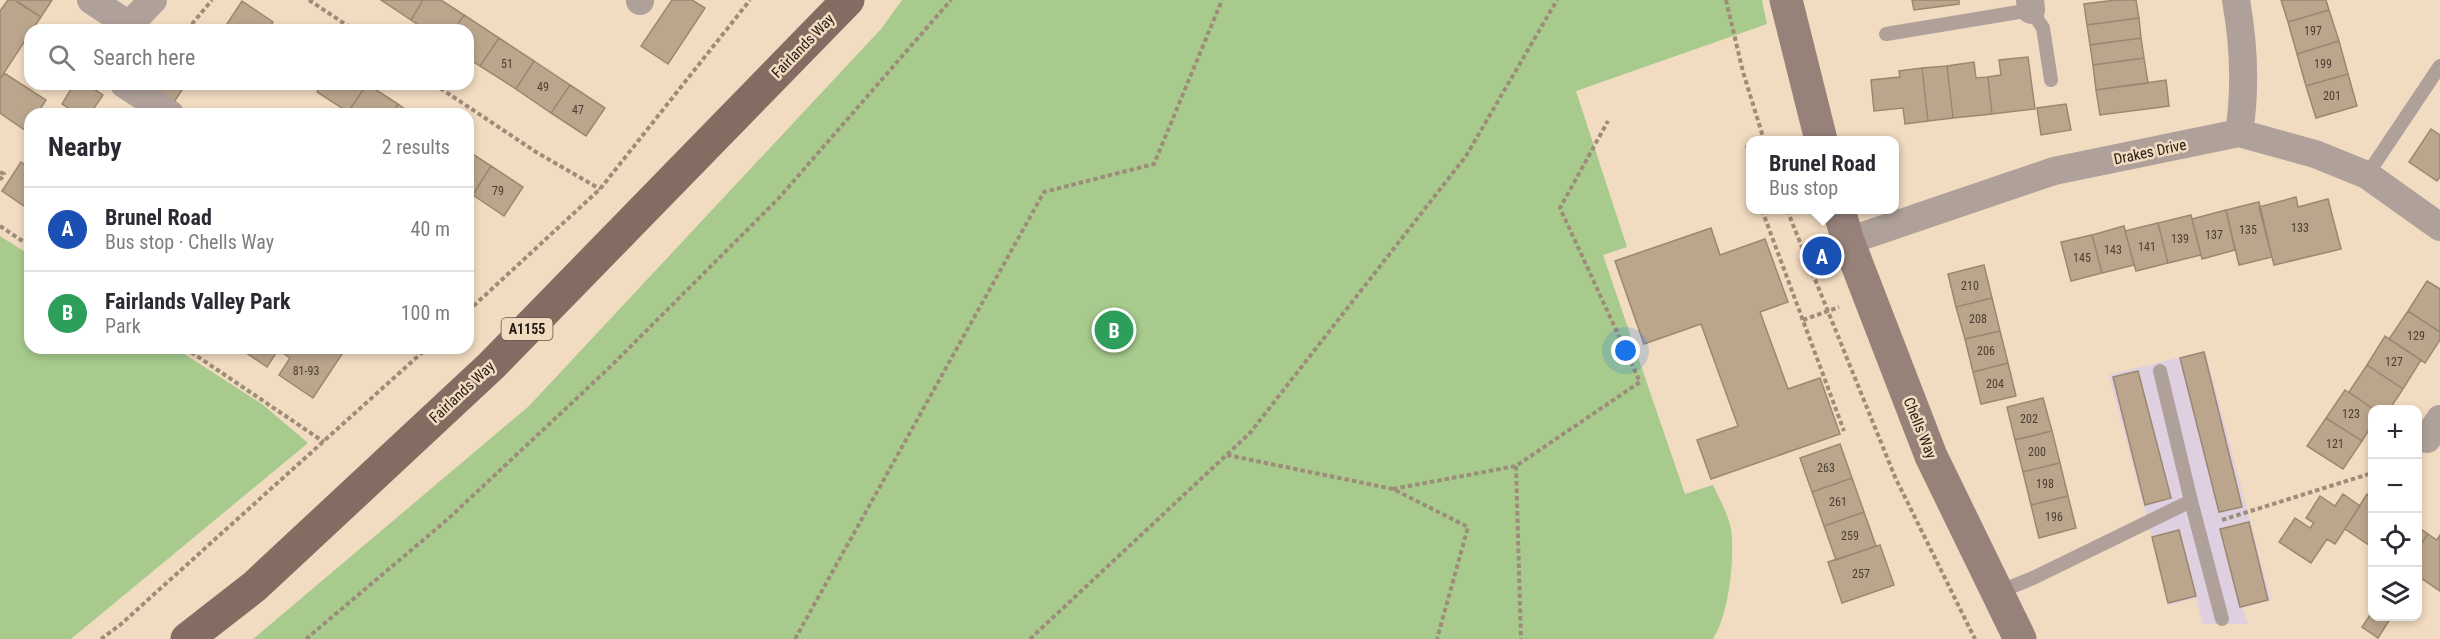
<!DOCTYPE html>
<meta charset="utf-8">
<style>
body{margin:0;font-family:"Roboto Condensed",sans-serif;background:#f2f2f3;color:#2b2b33}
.controls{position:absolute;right:18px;bottom:18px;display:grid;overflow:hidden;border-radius:12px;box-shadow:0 3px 9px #0003}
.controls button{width:54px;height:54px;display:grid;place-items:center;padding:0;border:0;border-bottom:2px solid #e1e1e2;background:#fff;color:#2b2b33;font:30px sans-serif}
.you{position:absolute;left:1626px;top:351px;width:21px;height:21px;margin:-15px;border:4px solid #fff;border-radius:50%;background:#1a73e8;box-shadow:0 0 0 9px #1a73e833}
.badge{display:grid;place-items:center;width:39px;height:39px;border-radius:50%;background:#778330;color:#fff;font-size:20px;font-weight:700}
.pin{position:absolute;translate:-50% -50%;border:3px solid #fff;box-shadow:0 2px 6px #0006}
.popup{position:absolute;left:1746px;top:136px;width:153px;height:78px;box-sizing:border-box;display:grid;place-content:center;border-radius:12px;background:#fff;filter:drop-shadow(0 2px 4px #0005);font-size:20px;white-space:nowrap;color:#7c7c81}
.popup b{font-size:22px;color:#2b2b33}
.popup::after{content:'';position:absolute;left:50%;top:100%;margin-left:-12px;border:12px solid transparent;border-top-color:#fff}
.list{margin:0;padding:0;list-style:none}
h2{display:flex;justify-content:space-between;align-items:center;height:78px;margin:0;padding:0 24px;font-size:26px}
h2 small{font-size:20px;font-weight:400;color:#7c7c81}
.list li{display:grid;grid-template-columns:39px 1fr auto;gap:18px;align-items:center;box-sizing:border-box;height:84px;padding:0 24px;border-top:2px solid #e1e1e2}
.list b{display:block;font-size:22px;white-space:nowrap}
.list p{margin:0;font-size:20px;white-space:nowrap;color:#7c7c81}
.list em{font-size:20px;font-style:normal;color:#7c7c81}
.icon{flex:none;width:33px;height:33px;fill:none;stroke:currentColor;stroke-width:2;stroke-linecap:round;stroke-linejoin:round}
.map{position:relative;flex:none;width:2440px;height:639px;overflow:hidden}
.search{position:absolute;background:#fff;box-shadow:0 3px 9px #0003;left:24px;top:24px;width:450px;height:66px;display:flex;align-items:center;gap:15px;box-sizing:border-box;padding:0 21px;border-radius:18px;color:#7c7c81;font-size:22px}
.panel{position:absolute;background:#fff;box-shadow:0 3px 9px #0003;left:24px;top:108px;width:450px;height:246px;border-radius:18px}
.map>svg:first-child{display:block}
</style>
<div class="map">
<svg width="2440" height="639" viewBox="0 0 2440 639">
<rect width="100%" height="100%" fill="#f1dbc1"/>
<path fill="#decfe1" d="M2205 351 2271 600 2242 608 2248 624H2203L2196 598 2170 605 2109 375Z"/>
<path fill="#a8cb8d" d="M902 0H1762L1767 24 1576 91 1627 247 1603 255 1685 494 1713 485C1719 498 1728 514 1731 529 1735 558 1729 614 1713 639H253L529 406 881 29Z
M0 236 30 255V348H175L262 404 308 443 71 639H0Z"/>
<path fill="#bba68d" stroke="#9b876f" stroke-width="1.5" d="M8 0H15L41 17 32 30H30V33L0 79V11Z
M19 0H52L41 17 17 2Z
M381 0H423L411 20Z
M423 0H441L464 15 454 30H426L411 20Z
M672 0H692L705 8 668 64 641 46Z
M1912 0H1959V4L1914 10Z
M2116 0H2136L2139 18 2087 25 2084 4Z
M2281 0H2326L2329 10 2288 22Z
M242 1 273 22 268 30H223Z
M2329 10 2339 41 2297 54 2288 22Z
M464 15 499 38 480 66 468 58V30H454Z
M2139 18 2141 38 2090 45 2087 25Z
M499 38 534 61 516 89 480 66Z
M2141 38 2144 58 2093 65 2090 45Z
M2339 41 2348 74 2306 86 2297 54Z
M2028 57 2035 109 1992 114 1988 77 2001 75 1999 60Z
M2144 58 2148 83 2096 90 2093 65Z
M534 61 570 85 551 113 516 89Z
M1974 62 1976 78 1988 77 1992 114 1953 118 1947 66Z
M1947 66 1953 118 1928 121 1922 68Z
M1922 68 1928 121 1905 124 1903 108 1874 111 1871 80 1900 77 1899 71Z
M4 73 46 100 37 114H30V124L26 131 0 113V79Z
M2348 74 2357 106 2316 118 2306 86Z
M2166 80 2169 106 2100 115 2096 90Z
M74 84H86L103 95 90 114H78L62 104Z
M152 84H186L172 105 148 89Z
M322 84H367L348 112 317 92Z
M367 84 398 104 392 114H347Z
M570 85 605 108 586 136 551 113Z
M398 104 412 114H392Z
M2066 104 2071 130 2041 135 2037 108Z
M2431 129 2440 135V177L2437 181 2409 162Z
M468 151 491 166 468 202Z
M21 162 30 168V210L2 191Z
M491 166 523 187 504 216 473 195Z
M2296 197 2298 207 2328 199 2341 249 2274 265 2259 207Z
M2259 202 2272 257 2239 265 2226 210Z
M2226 210 2235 250 2202 259 2192 219Z
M2191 215 2201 255 2168 263 2158 223Z
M2158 223 2168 263 2136 271 2125 231Z
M2124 226 2134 265 2102 273 2092 235Z
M1711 228 1720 255 1765 239 1788 302 1760 312 1788 389 1820 378 1840 434 1711 479 1697 440 1738 426 1701 324 1644 344 1615 261Z
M2092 235 2102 273 2071 281 2061 242Z
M1984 265 1992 298 1956 307 1948 274Z
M2427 281 2440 289V332L2408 311Z
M1992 298 2000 331 1965 339 1956 307Z
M2408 311 2440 332V340L2425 363 2389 339Z
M2000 331 2008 363 1973 372 1965 339Z
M2385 336 2421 360 2403 389 2367 365Z
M239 348H346L313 398 279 375 290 358 278 350 267 367Z
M2204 352 2242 507 2219 512 2180 358Z
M2008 363 2016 396 1981 404 1973 372Z
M2367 365 2403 389 2389 410H2375L2349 392Z
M2138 371 2171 498 2145 505 2113 377Z
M2345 390 2375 410H2372V425L2362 441 2326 418Z
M2043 398 2052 431 2015 440 2007 407Z
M2326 418 2362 441 2343 469 2307 446Z
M2052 431 2060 463 2023 472 2015 440Z
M1840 444 1852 478 1812 492 1800 458Z
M2060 463 2068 496 2031 505 2023 472Z
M1852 478 1864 512 1824 526 1812 492Z
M2343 494 2360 506 2335 544 2327 539 2311 563 2279 542 2295 518 2310 528 2314 523 2306 518 2320 496 2335 506Z
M2367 494 2372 497V547L2345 529Z
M2068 496 2076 528 2039 538 2031 505Z
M1864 512 1876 546 1836 560 1824 526Z
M2249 522 2268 600 2240 607 2220 529Z
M2418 527 2428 534 2418 549Z
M2179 530 2196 596 2168 603 2152 537Z
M2428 534 2437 540 2440 535V591L2418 576V549Z
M1880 545 1894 585 1842 603 1828 562Z
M2372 612V616H2392L2378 638 2362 627Z"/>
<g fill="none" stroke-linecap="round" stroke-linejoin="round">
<path stroke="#9d8c79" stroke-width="4" stroke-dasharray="4.5 3" stroke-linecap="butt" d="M309 0 354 30
M1726 0 1743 72 1764 140
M187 30 212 0
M434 84 536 152 600 189
M1747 145 1750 159
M0 172 4 174 0 180
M1762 210 1844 431
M1787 210 1895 477 1975 639
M0 226 30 246
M468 311 600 189 750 0
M1803 320 1839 307
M185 348 324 442
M1227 455 1393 489 1468 527 1437 639
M1516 466 1521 639
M1393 489 1516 466 1640 382 1560 208 1608 121
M2222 520 2372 473
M101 639 120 625 427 348
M306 639 448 519 610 367 778 199 951 0
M795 639 1044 192 1154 164 1222 0
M1030 639 1250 433 1466 156 1557 0"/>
<path stroke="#afa09a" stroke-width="14" d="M1886 34 2031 10 2043 28 2051 80
M2367 175 2440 66
M2160 371 2191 501 2222 619
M1996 593 2033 578 2191 501"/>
<path stroke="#afa09a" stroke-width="28" d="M91 0 129 25 153 0
M640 0V1
M2030 0 2031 10
M2236 0C2244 45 2246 88 2239 133
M124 84 170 114
M1848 241 2054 171 2239 133 2315 154 2367 175 2440 227
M2427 439 2440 419"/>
<path stroke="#978279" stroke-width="33" d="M1786 0 1821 140
M1839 210 1848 241 1931 456 2020 639"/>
<path stroke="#856c62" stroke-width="33" d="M187 639 255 586 491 366 848 0"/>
</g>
<g text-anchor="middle" stroke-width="5" stroke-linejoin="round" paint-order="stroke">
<g font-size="12" fill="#4a3e32">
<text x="2313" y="35">197</text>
<text x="507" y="68">51</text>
<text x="2323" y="68">199</text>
<text x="543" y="91">49</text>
<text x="2332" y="100">201</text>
<text x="578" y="114">47</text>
<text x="498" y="195">79</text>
<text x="2300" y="232">133</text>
<text x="2248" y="234">135</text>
<text x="2214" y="239">137</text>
<text x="2180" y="243">139</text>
<text x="2147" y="251">141</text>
<text x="2113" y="254">143</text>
<text x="2082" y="262">145</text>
<text x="1970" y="290">210</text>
<text x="1978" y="323">208</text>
<text x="2416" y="340">129</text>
<text x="1986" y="355">206</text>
<text x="2394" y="366">127</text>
<text x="306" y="375">81-93</text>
<text x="1995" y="388">204</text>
<text x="2351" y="418">123</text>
<text x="2029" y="423">202</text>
<text x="2335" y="448">121</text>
<text x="2037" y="456">200</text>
<text x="1826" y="472">263</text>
<text x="2045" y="488">198</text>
<text x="1838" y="506">261</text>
<text x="2054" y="521">196</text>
<text x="1850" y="540">259</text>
<text x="1861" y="578">257</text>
</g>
<rect fill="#f1dbc1" stroke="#625547" stroke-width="1.5" x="501.5" y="318" width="51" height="22" rx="4.5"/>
<g font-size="14" font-weight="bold" fill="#241c13">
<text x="527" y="334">A1155</text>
</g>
<g font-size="15" fill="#241c13" stroke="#f1dbc1">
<text transform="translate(803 46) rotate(-46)" y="5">Fairlands Way</text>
<text transform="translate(2150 152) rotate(-12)" y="5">Drakes Drive</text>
<text transform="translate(462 392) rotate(-43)" y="5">Fairlands Way</text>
<text transform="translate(1920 428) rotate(68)" y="5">Chells Way</text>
</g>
</g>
</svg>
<div class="controls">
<button>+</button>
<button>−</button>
<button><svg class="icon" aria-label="locate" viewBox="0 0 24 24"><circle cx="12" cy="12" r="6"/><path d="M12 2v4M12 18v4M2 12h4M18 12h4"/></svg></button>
<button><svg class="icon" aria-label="layers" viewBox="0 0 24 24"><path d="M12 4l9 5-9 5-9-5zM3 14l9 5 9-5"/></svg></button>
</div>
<div class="you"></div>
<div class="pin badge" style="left:1822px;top:256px;background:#1a4fb4">A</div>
<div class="popup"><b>Brunel Road</b>Bus stop</div>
<div class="pin badge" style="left:1114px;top:330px;background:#2e9e5b">B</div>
<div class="search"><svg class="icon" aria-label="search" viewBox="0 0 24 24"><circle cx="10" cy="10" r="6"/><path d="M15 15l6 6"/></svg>Search here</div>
<section class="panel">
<h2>Nearby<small>2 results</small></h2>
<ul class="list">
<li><span class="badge" style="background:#1a4fb4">A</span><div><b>Brunel Road</b><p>Bus stop · Chells Way</p></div><em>40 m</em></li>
<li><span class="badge" style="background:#2e9e5b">B</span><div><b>Fairlands Valley Park</b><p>Park</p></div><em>100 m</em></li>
</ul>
</section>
</div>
